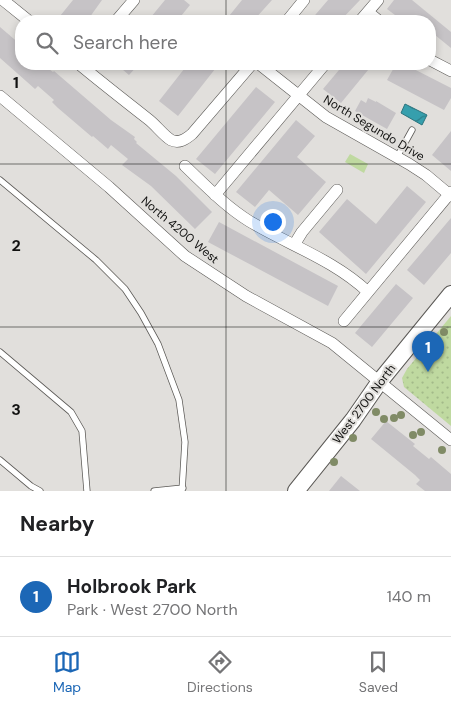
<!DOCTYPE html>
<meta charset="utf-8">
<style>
body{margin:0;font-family:"DM Sans",sans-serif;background:#f2f2f2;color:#202124}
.you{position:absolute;left:272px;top:221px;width:18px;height:18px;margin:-12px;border:4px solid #fff;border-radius:50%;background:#1a73e8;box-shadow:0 0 0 8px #1a73e833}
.badge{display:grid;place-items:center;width:32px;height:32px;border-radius:50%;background:#1c67b6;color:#fff;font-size:16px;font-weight:700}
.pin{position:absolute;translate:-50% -41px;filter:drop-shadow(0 1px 2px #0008)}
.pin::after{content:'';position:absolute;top:26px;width:18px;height:15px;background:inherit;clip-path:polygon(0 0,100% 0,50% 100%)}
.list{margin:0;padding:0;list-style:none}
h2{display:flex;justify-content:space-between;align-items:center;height:65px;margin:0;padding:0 20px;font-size:21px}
h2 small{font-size:16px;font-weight:400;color:#757577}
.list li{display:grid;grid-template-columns:32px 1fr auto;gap:15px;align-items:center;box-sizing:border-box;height:80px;padding:0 20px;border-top:1px solid #e0e0e0}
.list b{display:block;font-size:19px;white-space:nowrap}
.list p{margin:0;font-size:16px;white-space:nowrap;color:#757577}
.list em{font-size:16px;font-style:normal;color:#757577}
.icon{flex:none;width:28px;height:28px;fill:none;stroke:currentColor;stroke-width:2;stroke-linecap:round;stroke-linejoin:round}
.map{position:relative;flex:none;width:451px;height:491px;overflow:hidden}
.search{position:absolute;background:#fff;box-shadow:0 2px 8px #0003;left:15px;right:15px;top:15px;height:55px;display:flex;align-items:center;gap:12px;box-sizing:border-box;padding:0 18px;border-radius:20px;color:#757577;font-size:19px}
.sheet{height:145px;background:#fff}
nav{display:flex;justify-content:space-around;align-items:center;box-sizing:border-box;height:70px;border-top:1px solid #e0e0e0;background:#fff;font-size:14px;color:#757577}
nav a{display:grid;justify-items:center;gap:2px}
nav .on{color:#1c67b6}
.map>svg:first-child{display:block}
</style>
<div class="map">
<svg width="451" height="491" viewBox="0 0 451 491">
<defs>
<pattern id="grass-dots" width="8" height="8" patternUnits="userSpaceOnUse" patternTransform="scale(1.25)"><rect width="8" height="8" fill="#bfd9a0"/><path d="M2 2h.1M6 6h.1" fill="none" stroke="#a3b989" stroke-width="1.8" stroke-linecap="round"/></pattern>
<pattern id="water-waves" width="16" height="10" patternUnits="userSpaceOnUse" patternTransform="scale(1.25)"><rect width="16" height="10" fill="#369fad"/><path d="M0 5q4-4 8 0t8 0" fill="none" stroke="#2c808b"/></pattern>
</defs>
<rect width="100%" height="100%" fill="#e1dfdc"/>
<path fill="url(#grass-dots)" d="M451 316V426L404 387 402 378 407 369Z"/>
<path fill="#bfd9a0" d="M350 154 368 164 364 173 345 162Z"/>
<path fill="url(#water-waves)" stroke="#2b747e" d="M405 104 427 115 422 125 401 113Z"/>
<path fill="#c6c3c6" d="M73 0H102L87 21H56Z
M165 0H184L190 5 177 21H156L151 17Z
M242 0H272L253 21H225Z
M328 0H360L340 21H310Z
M394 0H412L451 32V48L435 35 430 41V21H403L387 9Z
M0 27 21 45V64H42L53 72 54 71 111 120 135 137 134 139 137 142 136 143 176 176 212 212 195 229 151 186 122 165 128 159 111 145 108 149 93 136 92 137 58 108 52 102 54 100 38 86 35 89 0 58Z
M116 64H139L129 75Z
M188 64H219L178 116 159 101Z
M344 64H373L341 103 323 89Z
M396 64H404L451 88V98L444 110 387 80Z
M256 87 275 102 215 174 196 159Z
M368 98 376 102V101L396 113 387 129 355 111 361 100 366 103Z
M296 120 315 136 297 157 326 182 298 215 269 190 255 207 236 192Z
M451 131V171L432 155Z
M407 186 426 202 366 274 319 232 347 199 376 224Z
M451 218V253L424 285 407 270Z
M219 222 338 286 328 306 208 242Z
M396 284 413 298 372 347 355 333Z
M386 421 415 444 413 446 429 459 431 457 451 474V491H425L416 484 420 480 415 475 371 439Z
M341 476 360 491H329Z"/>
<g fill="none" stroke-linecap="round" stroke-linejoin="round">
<g stroke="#5b5956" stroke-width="7">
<path id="lane" d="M397 157 412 130
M0 180 96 260 125 289 141 313 158 344 179 400 185 442 182 491
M0 352 71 412 82 431 87 491
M0 460 31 486 40 491
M154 491 183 488"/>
</g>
<g stroke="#5b5956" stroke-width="12">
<path id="street" d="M3 0 29 21
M368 12 379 21
M116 21 134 0
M287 21 304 0
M360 21 378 0
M430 60 451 71
M79 64C102 83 125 101 148 119 156 125 163 135 171 140 179 144 186 139 192 134L252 64
M259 64 326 117 409 164 426 175 451 196
M0 96 109 187 185 256 246 296 332 343 451 440
M185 166C205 185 225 206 249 221 289 245 334 260 368 292
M215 195 325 64
M294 245 302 232 337 190
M344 321 451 192"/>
</g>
<g stroke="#5b5956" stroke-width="18">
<path id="secondary" d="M296 491 353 420 380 381 451 294"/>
</g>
<use href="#lane" stroke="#fff" stroke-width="5.5"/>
<use href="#street" stroke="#fff" stroke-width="11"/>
<use href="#secondary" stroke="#fff" stroke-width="16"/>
</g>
<g fill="#808b66">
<circle cx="444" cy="332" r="4"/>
<circle cx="376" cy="412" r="4"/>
<circle cx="401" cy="415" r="4"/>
<circle cx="394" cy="418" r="4"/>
<circle cx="384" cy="419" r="4"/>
<circle cx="421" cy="432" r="4"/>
<circle cx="413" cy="435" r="4"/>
<circle cx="353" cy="438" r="4"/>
<circle cx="442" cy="450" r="4"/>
<circle cx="334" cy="462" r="4"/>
</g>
<path fill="none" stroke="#111110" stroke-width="1" stroke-opacity="0.55" d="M226 0V21M226 64V491M0 164H451M0 327H451"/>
<g text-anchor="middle" stroke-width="4" stroke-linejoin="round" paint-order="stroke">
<g font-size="12" fill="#111110" stroke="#e1dfdc">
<text transform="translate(374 128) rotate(31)" y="4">North Segundo Drive</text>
<text transform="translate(180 230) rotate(40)" y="4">North 4200 West</text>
<text transform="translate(364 404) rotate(-53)" y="4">West 2700 North</text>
</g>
</g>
<g font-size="16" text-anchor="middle" font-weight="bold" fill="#111110" stroke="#e1dfdc" stroke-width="4" stroke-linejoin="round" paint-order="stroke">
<text x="16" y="88">1</text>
<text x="16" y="251">2</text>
<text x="16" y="415">3</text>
</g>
</svg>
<div class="you"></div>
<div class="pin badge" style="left:428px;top:372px">1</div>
<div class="search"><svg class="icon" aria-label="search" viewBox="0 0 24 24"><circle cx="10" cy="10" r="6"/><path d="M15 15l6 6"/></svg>Search here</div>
</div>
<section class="sheet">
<h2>Nearby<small></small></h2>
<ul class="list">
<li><span class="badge">1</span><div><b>Holbrook Park</b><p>Park · West 2700 North</p></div><em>140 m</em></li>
</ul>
</section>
<nav>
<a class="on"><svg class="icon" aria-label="map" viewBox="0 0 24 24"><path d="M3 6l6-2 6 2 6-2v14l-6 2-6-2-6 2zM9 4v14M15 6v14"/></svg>Map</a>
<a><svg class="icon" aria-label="directions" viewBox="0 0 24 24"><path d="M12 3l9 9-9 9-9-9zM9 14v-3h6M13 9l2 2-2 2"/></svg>Directions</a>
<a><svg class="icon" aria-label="saved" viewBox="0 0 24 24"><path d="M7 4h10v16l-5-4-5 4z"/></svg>Saved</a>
</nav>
